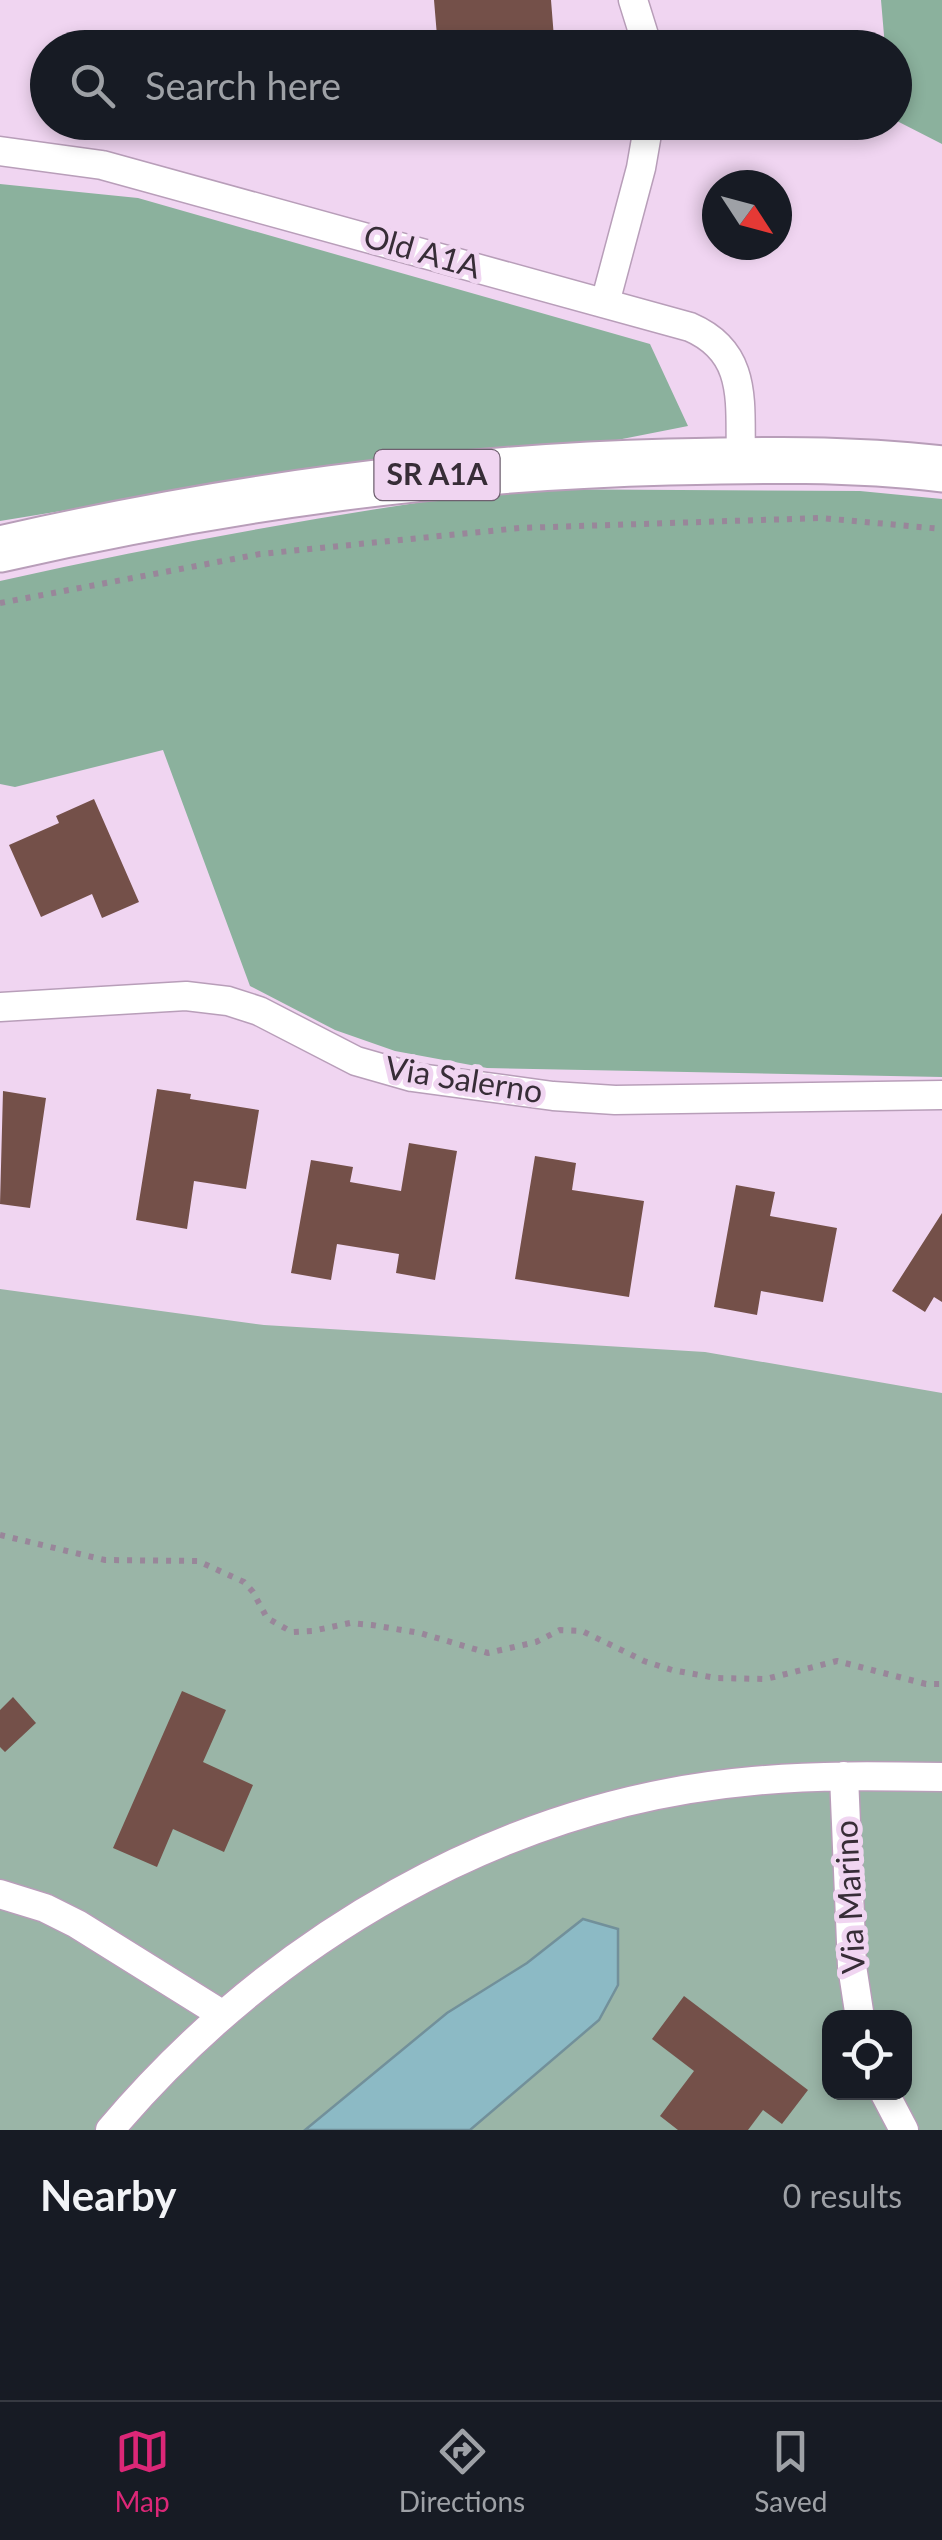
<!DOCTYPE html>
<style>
body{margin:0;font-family:Lato,sans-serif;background:#20242c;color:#f1f3f6}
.controls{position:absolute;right:30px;bottom:30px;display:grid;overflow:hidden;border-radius:20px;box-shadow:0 5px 15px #0003}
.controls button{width:90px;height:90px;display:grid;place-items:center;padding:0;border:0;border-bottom:2px solid #363941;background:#171b24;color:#f1f3f6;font:50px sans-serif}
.compass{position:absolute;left:702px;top:170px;width:90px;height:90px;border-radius:50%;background:#171b24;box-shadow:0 5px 15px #0003;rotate:126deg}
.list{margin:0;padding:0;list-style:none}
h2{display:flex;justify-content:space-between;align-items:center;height:130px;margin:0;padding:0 40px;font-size:42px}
h2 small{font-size:32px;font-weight:400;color:#9ea1a6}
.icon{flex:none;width:55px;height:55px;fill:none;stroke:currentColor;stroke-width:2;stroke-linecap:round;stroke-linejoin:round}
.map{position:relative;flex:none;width:942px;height:2130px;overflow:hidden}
.search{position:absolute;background:#171b24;box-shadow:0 5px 15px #0003;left:30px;right:30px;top:30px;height:110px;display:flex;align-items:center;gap:25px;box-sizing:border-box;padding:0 35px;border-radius:55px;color:#9ea1a6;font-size:38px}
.sheet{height:270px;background:#171b24}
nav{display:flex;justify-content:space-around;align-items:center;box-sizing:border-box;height:140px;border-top:2px solid #363941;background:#171b24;font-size:28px;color:#9ea1a6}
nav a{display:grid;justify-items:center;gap:5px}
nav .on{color:#db2777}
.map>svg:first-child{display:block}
</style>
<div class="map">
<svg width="942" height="2130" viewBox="0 0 942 2130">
<rect width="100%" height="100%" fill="#f0d5f1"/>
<path fill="#9ab5a7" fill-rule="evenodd" d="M0 1289 264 1325 705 1352 942 1393V2130H0ZM830 2018H904V2092H830Z"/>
<path fill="#8bb19d" d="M881 0H942V144L895 120 894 48 885 47Z
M0 184 138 198 650 344 688 426 612 441 391 457 0 521Z
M510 489 860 491 942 499V1077L487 1068 395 1051 335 1030 250 986 163 750 15 787 0 784V581C169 543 339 513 510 489Z"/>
<path fill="#8cbac5" stroke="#72909a" stroke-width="2.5" d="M583 1919 618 1929V1985L599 2020 470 2130H305L447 2013 527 1963Z"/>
<path fill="#745049" d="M434 0H551L554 38 438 48Z
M94 799 139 902 102 918 92 894 41 917 9 845 59 823 56 816Z
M157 1089 191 1094 190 1099 259 1110 246 1189 194 1181 187 1229 136 1220Z
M3 1091 46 1098 30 1208 0 1204Z
M409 1143 457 1151 435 1280 396 1273 399 1254 337 1244 331 1280 291 1273 311 1160 353 1167 350 1182 401 1191Z
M535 1156 576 1163 572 1190 644 1201 629 1297 515 1279Z
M736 1185 775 1192 770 1216 837 1228 823 1302 761 1291 757 1315 714 1307Z
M942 1213V1302L934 1297 925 1312 892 1291Z
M182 1691 226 1710 203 1762 253 1785 224 1852 173 1829 157 1867 113 1848Z
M13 1697 36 1723 5 1752 0 1747V1710Z
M684 1996 808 2090 782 2124 763 2110 748 2130H678L660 2116 694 2071 652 2039Z"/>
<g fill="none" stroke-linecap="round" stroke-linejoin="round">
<g stroke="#b89eb9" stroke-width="31">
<path id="street" d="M633 0 648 48
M0 151 102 165 690 327C750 353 739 405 741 460
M605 303 641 168 649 122
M0 1007 186 996 228 1001 259 1011 356 1061 412 1077 553 1096 615 1100 942 1095
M844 1776 852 1966 860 2018
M0 1894 45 1908 77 1924 223 2015
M884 2092 904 2130
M110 2130C271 1940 502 1803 753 1781 816 1775 879 1776 942 1777"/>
</g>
<g stroke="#b89eb9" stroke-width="49">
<path id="primary" d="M0 549C225 498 438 468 669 462 760 460 851 458 942 469"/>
</g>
<path stroke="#99869a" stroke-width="6" stroke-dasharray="5 8" stroke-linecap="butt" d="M0 603 260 554 520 528 821 518 942 529
M0 1535 105 1560 198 1561 244 1582 253 1592 267 1618 292 1632 312 1631 350 1623 372 1625 420 1633 488 1653 536 1642 560 1630 582 1631 644 1661 672 1670 716 1678 766 1679 837 1661 926 1684H942"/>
<use href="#street" stroke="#fff" stroke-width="28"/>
<use href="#primary" stroke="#fff" stroke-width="45"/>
</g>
<g text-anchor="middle" stroke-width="10" stroke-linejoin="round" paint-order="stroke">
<rect fill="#f0d5f1" stroke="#6e5f6f" stroke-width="2.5" x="374.5" y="450" width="125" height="50" rx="8"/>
<g font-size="30" font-weight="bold" fill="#372d37">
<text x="437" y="485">SR A1A</text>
</g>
<g font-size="32" fill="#372d37" stroke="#f0d5f1">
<text transform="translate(422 252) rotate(16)" y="11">Old A1A</text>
<text transform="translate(464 1080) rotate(9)" y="11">Via Salerno</text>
<text transform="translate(850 1897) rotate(-93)" y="11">Via Marino</text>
</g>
</g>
</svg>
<div class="controls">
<button><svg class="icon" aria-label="locate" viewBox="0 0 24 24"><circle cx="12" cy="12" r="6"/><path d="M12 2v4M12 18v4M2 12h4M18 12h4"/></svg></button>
</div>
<svg class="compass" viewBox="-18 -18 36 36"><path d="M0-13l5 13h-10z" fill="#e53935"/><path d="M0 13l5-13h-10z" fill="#9ea1a6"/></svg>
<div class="search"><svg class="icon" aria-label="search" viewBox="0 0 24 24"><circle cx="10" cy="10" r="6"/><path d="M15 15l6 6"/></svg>Search here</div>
</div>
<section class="sheet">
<h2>Nearby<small>0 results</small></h2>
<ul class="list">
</ul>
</section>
<nav>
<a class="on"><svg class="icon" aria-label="map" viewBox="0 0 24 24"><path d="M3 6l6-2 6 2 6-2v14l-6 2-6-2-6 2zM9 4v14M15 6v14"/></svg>Map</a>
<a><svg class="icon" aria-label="directions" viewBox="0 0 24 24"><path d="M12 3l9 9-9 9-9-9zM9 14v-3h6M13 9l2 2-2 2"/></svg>Directions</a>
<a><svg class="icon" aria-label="saved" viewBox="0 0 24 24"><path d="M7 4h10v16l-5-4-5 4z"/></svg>Saved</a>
</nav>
